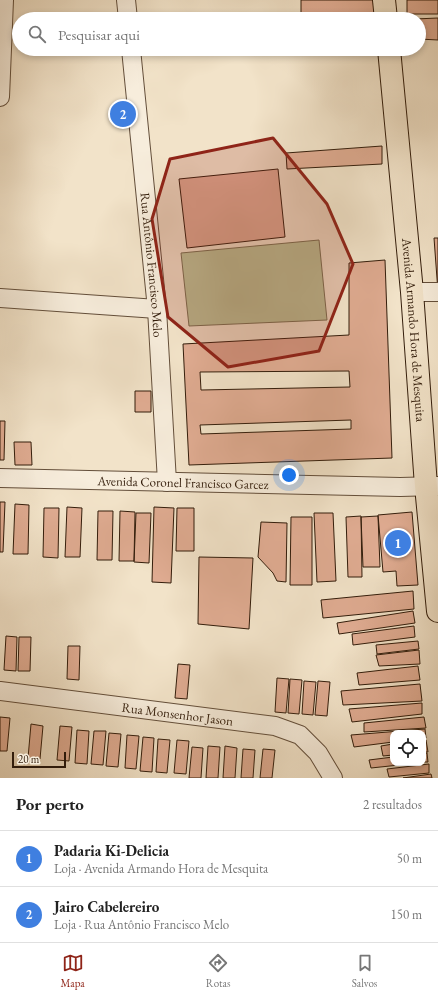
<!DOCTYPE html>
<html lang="pt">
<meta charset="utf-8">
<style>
body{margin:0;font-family:"EB Garamond",serif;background:#f6f6f6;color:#222}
.controls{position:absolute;right:12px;bottom:12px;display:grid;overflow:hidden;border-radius:8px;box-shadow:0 2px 6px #0003}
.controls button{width:36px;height:36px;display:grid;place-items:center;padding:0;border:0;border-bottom:1px solid #e0e0e0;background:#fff;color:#222;font:20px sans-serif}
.scale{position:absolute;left:12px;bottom:10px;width:54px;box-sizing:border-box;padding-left:4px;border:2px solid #331d0b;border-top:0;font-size:11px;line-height:14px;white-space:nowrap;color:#331d0b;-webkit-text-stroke:3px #f7eddc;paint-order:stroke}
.you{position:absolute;left:289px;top:475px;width:14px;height:14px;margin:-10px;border:3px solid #fff;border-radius:50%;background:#1a73e8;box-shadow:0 0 0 6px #1a73e833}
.badge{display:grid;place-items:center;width:26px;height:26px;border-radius:50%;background:#8f2418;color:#fff;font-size:13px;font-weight:700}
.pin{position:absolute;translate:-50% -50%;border:2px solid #fff;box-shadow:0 1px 4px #0006}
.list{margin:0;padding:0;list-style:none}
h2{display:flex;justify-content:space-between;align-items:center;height:52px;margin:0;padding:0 16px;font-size:17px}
h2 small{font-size:13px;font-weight:400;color:#767676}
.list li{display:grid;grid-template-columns:26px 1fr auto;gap:12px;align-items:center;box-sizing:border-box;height:56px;padding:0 16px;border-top:1px solid #e0e0e0}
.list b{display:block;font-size:15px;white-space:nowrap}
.list p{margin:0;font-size:13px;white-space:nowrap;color:#767676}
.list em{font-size:13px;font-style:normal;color:#767676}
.icon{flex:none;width:22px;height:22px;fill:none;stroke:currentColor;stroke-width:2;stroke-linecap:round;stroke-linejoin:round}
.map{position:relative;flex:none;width:438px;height:778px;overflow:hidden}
.search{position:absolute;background:#fff;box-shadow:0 2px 6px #0003;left:12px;right:12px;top:12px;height:44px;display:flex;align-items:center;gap:10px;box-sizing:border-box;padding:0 14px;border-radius:22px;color:#767676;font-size:15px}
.sheet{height:164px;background:#fff}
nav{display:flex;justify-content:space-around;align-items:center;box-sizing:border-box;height:56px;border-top:1px solid #e0e0e0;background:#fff;font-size:11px;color:#767676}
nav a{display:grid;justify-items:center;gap:2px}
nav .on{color:#8f2418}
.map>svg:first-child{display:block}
</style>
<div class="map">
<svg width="438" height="778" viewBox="0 0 438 778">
<rect width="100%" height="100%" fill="#f2e3c9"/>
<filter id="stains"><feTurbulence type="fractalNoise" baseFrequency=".005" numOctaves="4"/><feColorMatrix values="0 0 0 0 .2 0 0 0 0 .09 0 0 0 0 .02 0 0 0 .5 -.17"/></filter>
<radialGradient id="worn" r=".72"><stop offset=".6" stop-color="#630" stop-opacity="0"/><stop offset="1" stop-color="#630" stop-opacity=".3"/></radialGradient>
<path fill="#bcc395" stroke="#787050" d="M319 240 327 320 189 326 181 253Z"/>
<path fill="#dfab91" stroke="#331d0b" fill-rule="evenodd" d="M301 0H375L374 16 340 19H301Z
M407 0H438V14H407Z
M438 18V40L419 39V19H415Z
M382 146V164L287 169 286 153Z
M278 169 285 237 187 248 179 179Z
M434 238H438V292Z
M385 260 392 458 189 465 183 344 349 335V263ZM349 371 350 387 201 390 200 372ZM351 420V429L201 434 200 425Z
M135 391H151V412H135Z
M0 421H5L4 460H0Z
M14 442H31L32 465H15Z
M0 502H5L3 552H0Z
M15 504 29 505 28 554H13Z
M67 507 82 508 80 557H65Z
M154 507 174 508 171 583 152 582Z
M44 508H59L58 558 43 557Z
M177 508H194V551H176Z
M98 511H113L112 560H97Z
M120 511 135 512 134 561H119Z
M412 512 418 585 397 586 396 571 383 572 378 515Z
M136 513H151L149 563 134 562Z
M314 513H333L336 581 317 582Z
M361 516 362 577H348L346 517Z
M378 516 380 567H363L361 517Z
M291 517H312V585H290Z
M261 522 287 523 286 582 277 581 273 573 258 557Z
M199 557 253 558 249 629 198 624Z
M413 591 414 609 323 618 321 600Z
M413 611 415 623 339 634 337 623Z
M414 626 415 637 353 645 352 634Z
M6 636 17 637 16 671 4 670Z
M19 637H31L30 671H18Z
M418 641 419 649 377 654 376 645Z
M68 646H80L79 680 67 679Z
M419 650 420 664 379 666 376 655Z
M178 664 190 665 187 699 175 698Z
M418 666 420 680 359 685 357 673Z
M277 678 289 679 286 713 275 712Z
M290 679 302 680 299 714 288 713Z
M304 681 316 682 313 715 302 714Z
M318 681 330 682 327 716 315 715Z
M420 684 422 701 343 705 341 691Z
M422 703V714L352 722 349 709Z
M0 717 10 718 7 751H0Z
M424 717 426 728 364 732V723Z
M31 724 43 726 40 759 28 758Z
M60 726 72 727 69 761 57 760Z
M425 729 426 738 423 739V733H393V742L354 747 351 735Z
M77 730 89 731 87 764 75 763Z
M94 731H106L103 765 91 764Z
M109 733 121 734 118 767 106 766Z
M127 735 139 736 136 769 125 768Z
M143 737 154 738 152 772 140 771Z
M158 739 170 740 167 773 156 772Z
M177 740 189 741 186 774 174 773Z
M426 740 428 752H423V741Z
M393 744V755L383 756 381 746Z
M208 746 220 747 218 778H206Z
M225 746 237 748 235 778H223Z
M192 747 203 748 201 778H189Z
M243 749 255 750 253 778H241Z
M263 749 275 750 272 778H260Z
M427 753 428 762H423V754Z
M393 757V763H418L371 768 369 760Z
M429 764V773L389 777 387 769Z
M431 774 432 778H403Z"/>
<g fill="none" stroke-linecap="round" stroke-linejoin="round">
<g stroke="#634e3a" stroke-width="20">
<g id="minor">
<path d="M126 0 128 19"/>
<path id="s1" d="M131 49 157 309 167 482"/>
<path d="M0 97 4 0"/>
<path d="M412 292H438"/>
<path d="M0 298 157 309"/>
<path id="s2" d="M0 478 400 487 438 486"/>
<path id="s3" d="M0 691 275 726 300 735 318 753 333 778"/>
</g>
</g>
<g stroke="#331d0b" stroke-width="24">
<g id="major">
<path d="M384 0 386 19"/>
<path id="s4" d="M389 49 412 292 426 486 438 611"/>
</g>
</g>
<use href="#minor" stroke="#f7eddc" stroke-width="18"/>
<use href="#major" stroke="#f2e3c9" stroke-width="22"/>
</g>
<path fill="#8f2418" fill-opacity="0.2" stroke="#8f2418" stroke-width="3" stroke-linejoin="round" d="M273 138 327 204 353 264 319 351 228 367 168 317 152 219 170 159Z"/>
<g text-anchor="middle" stroke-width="3" stroke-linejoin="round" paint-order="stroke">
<g font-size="13" fill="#331d0b" stroke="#f7eddc">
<text dy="5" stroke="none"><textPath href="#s1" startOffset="217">Rua Antônio Francisco Melo</textPath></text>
<text dy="5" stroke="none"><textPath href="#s4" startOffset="282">Avenida Armando Hora de Mesquita</textPath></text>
<text dy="5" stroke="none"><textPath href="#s2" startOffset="183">Avenida Coronel Francisco Garcez</textPath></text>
<text dy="5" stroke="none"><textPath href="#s3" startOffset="179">Rua Monsenhor Jason</textPath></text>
</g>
</g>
<rect width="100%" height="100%" filter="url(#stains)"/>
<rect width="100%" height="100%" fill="url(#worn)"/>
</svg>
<div class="controls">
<button><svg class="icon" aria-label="locate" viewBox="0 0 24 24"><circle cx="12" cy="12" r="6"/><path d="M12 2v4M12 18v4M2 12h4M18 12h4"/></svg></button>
</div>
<div class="scale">20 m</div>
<div class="you"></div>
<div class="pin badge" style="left:398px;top:543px;background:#3f7fe0">1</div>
<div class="pin badge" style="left:123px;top:114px;background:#3f7fe0">2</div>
<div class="search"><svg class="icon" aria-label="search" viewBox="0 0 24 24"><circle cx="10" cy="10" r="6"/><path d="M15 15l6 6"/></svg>Pesquisar aqui</div>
</div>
<section class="sheet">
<h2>Por perto<small>2 resultados</small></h2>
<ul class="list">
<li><span class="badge" style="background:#3f7fe0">1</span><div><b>Padaria Ki-Delicia</b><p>Loja · Avenida Armando Hora de Mesquita</p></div><em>50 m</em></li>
<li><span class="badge" style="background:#3f7fe0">2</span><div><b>Jairo Cabelereiro</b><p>Loja · Rua Antônio Francisco Melo</p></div><em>150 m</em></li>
</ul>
</section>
<nav>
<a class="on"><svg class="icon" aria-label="map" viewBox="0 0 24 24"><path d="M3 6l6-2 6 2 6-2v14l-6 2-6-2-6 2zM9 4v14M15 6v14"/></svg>Mapa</a>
<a><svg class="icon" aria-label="directions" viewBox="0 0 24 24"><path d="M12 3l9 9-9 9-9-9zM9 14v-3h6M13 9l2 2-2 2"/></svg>Rotas</a>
<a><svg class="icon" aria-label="saved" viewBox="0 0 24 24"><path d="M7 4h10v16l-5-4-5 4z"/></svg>Salvos</a>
</nav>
